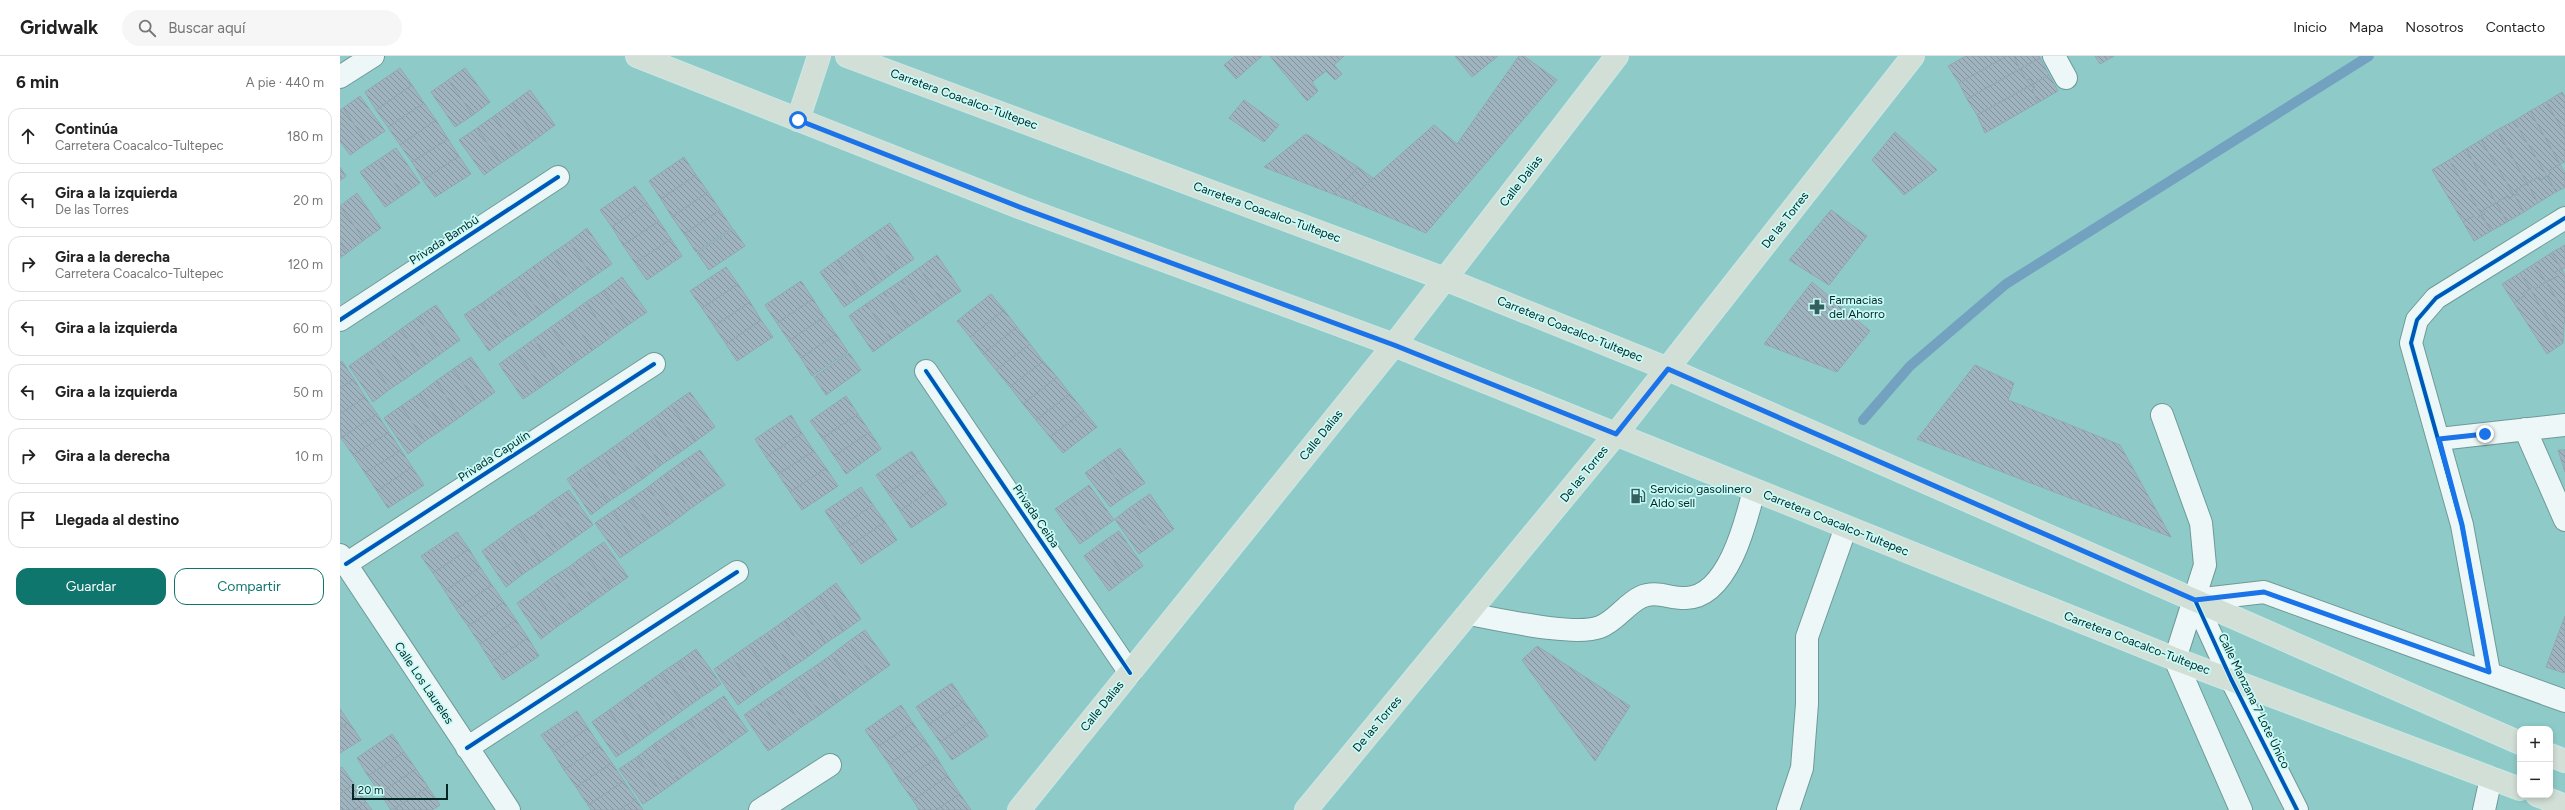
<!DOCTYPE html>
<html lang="es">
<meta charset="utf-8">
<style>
body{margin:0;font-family:Figtree,sans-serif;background:#f6f6f6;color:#222}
.controls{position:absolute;right:12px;bottom:12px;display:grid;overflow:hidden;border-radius:8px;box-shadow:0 2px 6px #0003}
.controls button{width:36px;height:36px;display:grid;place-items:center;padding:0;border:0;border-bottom:1px solid #e0e0e0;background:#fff;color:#222;font:20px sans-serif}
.scale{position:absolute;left:12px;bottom:10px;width:96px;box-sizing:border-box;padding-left:4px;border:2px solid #022725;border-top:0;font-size:11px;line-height:14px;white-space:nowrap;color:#022725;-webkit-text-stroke:3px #c8fbf7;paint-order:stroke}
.stop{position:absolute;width:12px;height:12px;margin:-9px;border:3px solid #1a73e8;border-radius:50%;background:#fff}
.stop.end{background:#1a73e8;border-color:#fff;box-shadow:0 1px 4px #0008}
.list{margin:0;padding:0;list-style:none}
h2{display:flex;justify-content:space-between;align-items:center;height:52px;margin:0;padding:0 16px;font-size:17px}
h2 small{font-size:13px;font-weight:400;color:#767676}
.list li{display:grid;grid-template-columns:26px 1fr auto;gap:12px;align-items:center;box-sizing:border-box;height:56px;margin:0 8px 8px;padding:0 8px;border:1px solid #e0e0e0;border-radius:12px}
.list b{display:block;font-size:15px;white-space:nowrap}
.list p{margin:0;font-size:13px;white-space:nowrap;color:#767676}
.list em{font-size:13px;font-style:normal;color:#767676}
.actions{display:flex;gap:8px;padding:12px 16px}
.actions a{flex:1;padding:9px 0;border:1px solid #0f766e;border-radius:12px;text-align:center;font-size:14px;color:#0f766e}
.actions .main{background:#0f766e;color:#fff}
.icon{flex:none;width:22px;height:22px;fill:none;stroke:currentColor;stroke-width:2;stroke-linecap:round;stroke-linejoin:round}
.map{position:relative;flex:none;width:2225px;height:754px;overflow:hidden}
header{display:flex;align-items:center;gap:24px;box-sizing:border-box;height:56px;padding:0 20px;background:#fff;border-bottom:1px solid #e0e0e0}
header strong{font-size:19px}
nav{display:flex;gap:22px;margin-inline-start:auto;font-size:14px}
.search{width:280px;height:36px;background:#f6f6f6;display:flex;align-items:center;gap:10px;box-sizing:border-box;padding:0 14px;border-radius:22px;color:#767676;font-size:15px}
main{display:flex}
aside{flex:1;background:#fff}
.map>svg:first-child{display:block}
</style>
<header>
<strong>Gridwalk</strong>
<div class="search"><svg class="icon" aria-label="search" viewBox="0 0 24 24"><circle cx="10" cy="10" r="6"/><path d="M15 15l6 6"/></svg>Buscar aquí</div>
<nav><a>Inicio</a><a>Mapa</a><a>Nosotros</a><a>Contacto</a></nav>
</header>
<main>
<aside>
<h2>6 min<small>A pie · 440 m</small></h2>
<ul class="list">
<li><svg class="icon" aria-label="ahead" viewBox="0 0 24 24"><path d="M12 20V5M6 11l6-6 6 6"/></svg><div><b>Continúa</b><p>Carretera Coacalco-Tultepec</p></div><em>180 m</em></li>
<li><svg class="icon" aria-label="left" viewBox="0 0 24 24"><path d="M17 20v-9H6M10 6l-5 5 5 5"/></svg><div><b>Gira a la izquierda</b><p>De las Torres</p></div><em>20 m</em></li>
<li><svg class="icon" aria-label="right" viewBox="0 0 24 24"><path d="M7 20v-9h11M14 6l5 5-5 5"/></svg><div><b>Gira a la derecha</b><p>Carretera Coacalco-Tultepec</p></div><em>120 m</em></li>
<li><svg class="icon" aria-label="left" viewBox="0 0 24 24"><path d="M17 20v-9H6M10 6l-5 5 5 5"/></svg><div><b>Gira a la izquierda</b></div><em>60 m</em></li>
<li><svg class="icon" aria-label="left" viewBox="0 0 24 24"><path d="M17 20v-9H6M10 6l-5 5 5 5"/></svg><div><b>Gira a la izquierda</b></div><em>50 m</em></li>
<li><svg class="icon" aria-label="right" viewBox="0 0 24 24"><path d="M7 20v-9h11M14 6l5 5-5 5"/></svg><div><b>Gira a la derecha</b></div><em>10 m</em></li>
<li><svg class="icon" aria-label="arrive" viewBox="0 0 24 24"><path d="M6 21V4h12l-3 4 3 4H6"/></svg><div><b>Llegada al destino</b></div></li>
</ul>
<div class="actions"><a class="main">Guardar</a><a>Compartir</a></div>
</aside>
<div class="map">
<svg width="2225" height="754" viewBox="0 0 2225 754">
<defs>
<pattern id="building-back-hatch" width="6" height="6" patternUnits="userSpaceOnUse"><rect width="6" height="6" fill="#a0b4bf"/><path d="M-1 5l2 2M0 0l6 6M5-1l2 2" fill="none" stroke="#80929b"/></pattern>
</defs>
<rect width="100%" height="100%" fill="#8ecbc8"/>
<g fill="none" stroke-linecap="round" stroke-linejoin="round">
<path stroke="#73a2c0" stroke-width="10" d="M1523 364 1570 310 1666 228 2029 0"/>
</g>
<path fill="url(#building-back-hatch)" stroke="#93a7b2" d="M895 0H922L896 23 884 9Z
M930 0H1004L994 9 1002 18 995 24 986 15 972 26 978 35 967 45Z
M1115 0H1158L1132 21Z
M1179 0H1184L1217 24 1086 177 1009 144 1094 69 1117 88Z
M1626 0H1667L1619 27 1608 10Z
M1667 0H1676L1674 1 1680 13 1627 43 1619 27Z
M1676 0H1699L1700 2 1680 13 1674 1Z
M1755 0H1774L1760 8Z
M1700 2 1709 19 1693 28 1690 23 1686 24 1680 13Z
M60 12 72 29 36 54 25 36Z
M125 12 150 46 133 59 108 24Z
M1680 13 1686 24 1690 23 1693 28 1637 59 1627 43Z
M1709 19 1718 35 1699 46 1692 34 1695 32 1693 28Z
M108 24 133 59 115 71 91 36Z
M1693 28 1695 32 1692 34 1699 46 1645 77 1637 59Z
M72 29 84 47 48 71 36 54Z
M190 34 215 69 196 83 172 47Z
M2222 36 2225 41V78L2206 46Z
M20 40 45 75 27 87 3 52Z
M904 44 939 69 924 86 889 62Z
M2206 46 2225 78V106L2220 108 2190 55Z
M84 47 96 64 60 89 48 71Z
M172 47 196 83 179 95 154 60Z
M3 52 27 87 10 99 0 85V54Z
M2190 55 2220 108 2209 115 2210 118 2207 120 2174 65Z
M154 60 179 95 161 107 137 72Z
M96 64 108 83 72 106 60 89Z
M2174 65 2207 120 2201 124 2199 121 2187 127 2157 74Z
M137 72 161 107 144 119 119 84Z
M2157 74 2187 127 2176 134 2178 138 2174 139 2141 84Z
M1555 76 1597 114 1564 139 1532 104Z
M966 78 1018 111 993 138 924 111Z
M108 83 119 100 83 124 72 106Z
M2141 84 2174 139 2169 143 2167 140 2156 147 2126 93Z
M56 92 80 127 63 139 38 104Z
M2126 93 2156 147 2143 154 2145 157 2142 159 2109 104Z
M119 100 131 118 95 141 83 124Z
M344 101 356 119 321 143 309 125Z
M38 104 63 139 45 151 20 116Z
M2109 104 2142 159 2136 163 2134 160 2123 166 2092 114Z
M2220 108 2225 117V131L2216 136 2207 120 2210 118 2209 115Z
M0 111 6 120 0 125Z
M1018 111 1033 122 1009 144 993 138Z
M356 119 368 136 332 161 321 143Z
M2207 120 2216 136 2198 147 2187 127 2199 121 2201 124Z
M2187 127 2198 147 2184 156 2174 139 2178 138 2176 134Z
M295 130 307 147 272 171 260 154Z
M368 136 380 154 344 178 332 161Z
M17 137 41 172 24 184 0 150Z
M2174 139 2184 156 2167 166 2156 147 2167 140 2169 143Z
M307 147 319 165 283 189 272 171Z
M2156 147 2167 166 2151 175 2142 159 2145 157 2143 154Z
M0 150 24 184 7 197 0 187Z
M380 154 392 172 356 196 344 178Z
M1491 154 1527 180 1489 229 1449 204Z
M2142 159 2151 175 2134 185 2123 166 2134 160 2136 163Z
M319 165 331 183 295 207 283 189Z
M550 167 574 203 557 214 532 179Z
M247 172 272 208 253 221 229 186Z
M393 173 405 190 369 214 357 197Z
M532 179 557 214 539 227 515 191Z
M331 183 342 200 307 224 295 207Z
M229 186 253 221 236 233 211 198Z
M0 187 7 197 0 202Z
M2225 189V212L2222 213 2211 197Z
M515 191 539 227 522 239 497 204Z
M2211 197 2222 213 2215 216 2218 220 2206 226 2194 208Z
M211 198 236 233 218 246 194 210Z
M597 199 621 235 603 247 579 212Z
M497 204 522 239 504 251 480 216Z
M2194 208 2206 226 2195 233 2193 230 2190 233 2180 217Z
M194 210 218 246 201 258 176 223Z
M386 211 398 228 362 252 350 235Z
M579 212 603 247 586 259 562 224Z
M2222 213 2225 219V256L2206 226 2218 220 2215 216Z
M2180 217 2190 233 2183 237 2185 239 2174 247 2162 228Z
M282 221 307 256 288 269 263 235Z
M176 223 201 258 184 270 159 235Z
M562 224 586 259 568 271 544 236Z
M461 225 473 243 437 267 425 249Z
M1472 226 1530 275 1497 316 1424 288Z
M2206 226 2225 256 2223 287 2190 233 2193 230 2195 233Z
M398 228 410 246 374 270 362 252Z
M2190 233 2223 287 2207 298 2174 247 2185 239 2183 237Z
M159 235 184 270 166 282 142 247Z
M263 235 288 269 270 282 246 246Z
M544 236 568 271 551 283 526 248Z
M651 238 664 254 630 281 617 265Z
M473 243 484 261 449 285 437 267Z
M246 246 270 282 253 294 228 259Z
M410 246 421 264 386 288 374 270Z
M142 247 166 282 149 295 124 259Z
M526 248 551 283 533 296 509 260Z
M96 249 120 284 103 296 78 261Z
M664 254 677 271 643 298 630 281Z
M228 259 253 294 236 306 211 271Z
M78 261 103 296 85 309 61 273Z
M484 261 496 278 461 302 449 285Z
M421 264 433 281 397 305 386 288Z
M211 271 236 306 218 319 194 283Z
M677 271 690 288 656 314 643 298Z
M61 273 85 309 68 321 43 286Z
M496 278 508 296 472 320 461 302Z
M194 283 218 319 201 331 176 296Z
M43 286 68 321 50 333 26 298Z
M690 288 703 305 670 331 656 314Z
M176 296 201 331 183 343 159 308Z
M509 297 521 314 486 339 474 321Z
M26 298 50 333 33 346 9 310Z
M131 301 155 336 138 348 113 313Z
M2 305 14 323 0 332V306Z
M703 305 717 321 683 348 670 331Z
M1635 309 1674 327 1668 344 1780 389 1831 481 1577 383Z
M113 313 138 348 120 361 96 325Z
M717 321 730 338 696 364 683 348Z
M14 323 25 341 0 358V332Z
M96 325 120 361 103 373 79 338Z
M350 336 375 371 356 385 331 349Z
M79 338 103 373 85 385 61 350Z
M730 338 744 355 710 381 696 364Z
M506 340 518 358 482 382 470 365Z
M25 341 37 358 1 382 0 358Z
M331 349 356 385 339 397 314 362Z
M61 350 85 385 68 398 44 362Z
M744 355 757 371 723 397 710 381Z
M37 358 49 376 13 399 1 382Z
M518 358 530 376 494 400 482 382Z
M451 359 462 377 426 401 415 383Z
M314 362 339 397 321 409 297 374Z
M297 374 321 409 304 422 279 387Z
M49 376 61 394 25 417 13 399Z
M530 376 541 393 506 418 494 400Z
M462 377 474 395 438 418 426 401Z
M279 387 304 422 286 434 262 399Z
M780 392 805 427 787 439 763 404Z
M61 394 72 411 37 435 25 417Z
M360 394 385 429 367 441 342 406Z
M2218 394H2225V416Z
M474 395 486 412 450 436 438 418Z
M572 395 583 413 548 437 536 419Z
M262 399 286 434 268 446 244 411Z
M763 404 787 439 770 451 745 417Z
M342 406 367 441 350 453 325 418Z
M72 411 84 429 48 452 37 435Z
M244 411 268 446 251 459 227 423Z
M486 412 498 430 462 454 450 436Z
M583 413 595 431 560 455 548 437Z
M325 418 350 453 333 466 308 431Z
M749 429 774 464 757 476 732 441Z
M308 431 333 466 315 478 291 443Z
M521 431 533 449 497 473 485 455Z
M595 431 607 448 571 472 560 455Z
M229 434 253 469 236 481 211 446Z
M810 438 834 473 817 485 792 450Z
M732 441 757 476 740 488 715 453Z
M291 443 315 478 297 490 273 455Z
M211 446 236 481 218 494 194 459Z
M533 449 545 466 509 490 497 473Z
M792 450 817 485 799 498 775 463Z
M273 455 297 490 280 502 255 467Z
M194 459 218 494 201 506 176 470Z
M545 466 557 484 521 508 509 490Z
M176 470 201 506 183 518 159 483Z
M779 475 803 510 786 522 761 487Z
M117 476 129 493 93 517 81 500Z
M159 483 183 518 166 531 142 495Z
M264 486 288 521 271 533 246 498Z
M761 487 786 522 769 535 744 500Z
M129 493 140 511 105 535 93 517Z
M246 498 271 533 254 545 229 511Z
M140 511 152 529 116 553 105 535Z
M229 511 254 545 236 558 211 522Z
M211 522 236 558 218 570 194 535Z
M496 527 521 563 504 575 479 540Z
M152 529 164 546 128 570 116 553Z
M194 535 218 570 201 583 177 547Z
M479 540 504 575 486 587 462 552Z
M164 546 176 564 140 588 128 570Z
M462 552 486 587 469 600 444 565Z
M2225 560V614L2224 617 2206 611Z
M176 564 188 582 151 606 140 588Z
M444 565 469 600 451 612 427 577Z
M525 574 550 609 533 621 508 586Z
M427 577 451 612 433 624 409 589Z
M188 582 199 600 163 624 151 606Z
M508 586 533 621 516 633 491 599Z
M409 589 433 624 416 636 392 601Z
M1197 590 1290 650 1255 705 1182 604Z
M356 593 381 628 363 640 339 605Z
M491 599 516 633 498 646 474 611Z
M392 601 416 636 398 649 374 613Z
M339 605 363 640 346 652 321 617Z
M474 611 498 646 481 658 456 623Z
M321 617 346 652 328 665 304 629Z
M456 623 481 658 463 670 439 635Z
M612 627 624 645 588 669 576 651Z
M304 629 328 665 311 677 286 642Z
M439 635 463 670 445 683 421 647Z
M384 640 408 675 391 687 366 652Z
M286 642 311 677 293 690 269 654Z
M624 645 636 662 600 686 588 669Z
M421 647 445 683 428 695 404 659Z
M561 649 573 667 537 691 525 674Z
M366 652 391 687 374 699 349 664Z
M0 653 9 666 0 672Z
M269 654 293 690 276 701 252 666Z
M237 655 248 672 213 696 201 679Z
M636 662 648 680 612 704 600 686Z
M349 664 374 699 356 711 331 676Z
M9 666 21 684 0 697V672Z
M573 667 585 684 549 708 537 691Z
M248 672 260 690 224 714 213 696Z
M331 676 356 711 338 724 314 688Z
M52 678 64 696 28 720 17 702Z
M585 684 597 702 560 726 549 708Z
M314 688 338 724 321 736 297 701Z
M260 690 272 707 236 731 224 714Z
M64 696 76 713 40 737 28 720Z
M297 701 321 736 303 748 279 713Z
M597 702 608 720 573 744 560 726Z
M272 707 284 725 248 749 236 731Z
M2 711 14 728 0 738V712Z
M76 713 88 731 51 754 40 737Z
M608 720 620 738 596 754H579L573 744Z
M284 725 296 743 279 754H251L248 749Z
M14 728 26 746 14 754H0V738Z
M88 731 100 749 92 754H53Z
M620 738 631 754H596Z
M296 743 303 754H279Z
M26 746 32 754H14Z"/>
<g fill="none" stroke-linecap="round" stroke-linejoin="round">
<g stroke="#6e9a98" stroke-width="24">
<path id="minor" d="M1714 0 1726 22
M0 21 33 0
M0 264 218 121
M586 315 790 617
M1822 359 1861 467 1865 509 1835 603 1901 754
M2185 373 2225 464
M2099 383 2225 369
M0 499 169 754
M6 508 314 308
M1855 544 1924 536 2225 645
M1855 544 1891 623 1957 754
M1128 558C1159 563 1233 581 1260 571 1276 565 1286 548 1301 541 1316 534 1331 543 1346 542 1388 541 1406 466 1414 434
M2149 616 2122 469 2071 287 2077 264 2096 242 2225 162
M127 692 397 516
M420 754 490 709
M1448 754 1462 712 1467 648V581L1506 471
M2144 754 2151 722"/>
</g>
<g stroke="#cce8e6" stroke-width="24">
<path id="major" d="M297 0 682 152 1054 289 1835 603 2180 733
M507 0 1105 223 1328 313 2180 687
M458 64 479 0
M2210 699 2225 705
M2197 739 2225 750
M679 754 1054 289 1277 0
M966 754 1276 378 1573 0"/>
</g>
<use href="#minor" stroke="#eef7f7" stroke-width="22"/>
<use href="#major" stroke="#d2dfd7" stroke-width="22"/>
<g stroke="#c8fbf7" stroke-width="6">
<path id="cycleway" d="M0 264 218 121
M586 315 790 617
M6 508 314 308
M1855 544 1891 623 1957 754
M2149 616 2122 469 2071 287 2077 264 2096 242 2225 162
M127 692 397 516"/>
</g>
<use href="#cycleway" stroke="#0057b8" stroke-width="4"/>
</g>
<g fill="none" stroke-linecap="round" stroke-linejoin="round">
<path stroke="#1a73e8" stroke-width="5" d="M458 64 682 152 1054 289 1276 378 1328 313 1855 544 1924 536 2149 616 2122 469 2099 383 2145 378"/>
</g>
<defs>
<g id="pharmacy-bare" transform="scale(1.2)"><path d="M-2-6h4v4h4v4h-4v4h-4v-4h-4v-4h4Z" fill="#33605e" stroke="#c8fbf7" stroke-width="2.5" paint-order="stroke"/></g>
<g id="fuel-bare" transform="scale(1.2)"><path d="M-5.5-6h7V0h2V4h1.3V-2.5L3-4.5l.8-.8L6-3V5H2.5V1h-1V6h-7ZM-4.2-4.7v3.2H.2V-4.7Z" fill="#33605e" stroke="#c8fbf7" stroke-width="2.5" paint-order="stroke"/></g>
</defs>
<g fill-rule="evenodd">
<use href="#pharmacy-bare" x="1477" y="251"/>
<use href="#fuel-bare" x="1298" y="440"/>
</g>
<g text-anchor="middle" stroke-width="3.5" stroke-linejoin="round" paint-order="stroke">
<g font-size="12" fill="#022725" stroke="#c8fbf7">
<text transform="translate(624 43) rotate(20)" y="4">Carretera Coacalco-Tultepec</text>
<text transform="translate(1181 125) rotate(-52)" y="4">Calle Dalias</text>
<text transform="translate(927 156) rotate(20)" y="4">Carretera Coacalco-Tultepec</text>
<text transform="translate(1445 164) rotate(-52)" y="4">De las Torres</text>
<text transform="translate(104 184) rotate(-33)" y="4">Privada Bambú</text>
<text transform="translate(1230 273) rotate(22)" y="4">Carretera Coacalco-Tultepec</text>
<text transform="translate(981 379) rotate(-51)" y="4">Calle Dalias</text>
<text transform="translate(154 400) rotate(-33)" y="4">Privada Capulín</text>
<text transform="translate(1244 418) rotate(-51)" y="4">De las Torres</text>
<text transform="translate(696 460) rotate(56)" y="4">Privada Ceiba</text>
<text transform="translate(1496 467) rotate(22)" y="4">Carretera Coacalco-Tultepec</text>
<text transform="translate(1797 587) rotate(21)" y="4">Carretera Coacalco-Tultepec</text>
<text transform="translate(84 627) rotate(56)" y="4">Calle Los Laureles</text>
<text transform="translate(1914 645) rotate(64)" y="4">Calle Manzana 7 Lote Único</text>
<text transform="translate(762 650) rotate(-51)" y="4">Calle Dalias</text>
<text transform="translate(1037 668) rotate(-50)" y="4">De las Torres</text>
</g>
<g font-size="12" fill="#022725" stroke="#c8fbf7" text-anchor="start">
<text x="1489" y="248">Farmacias<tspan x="1489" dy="14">del Ahorro</tspan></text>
<text x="1310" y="437">Servicio gasolinero<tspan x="1310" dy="14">Aldo sell</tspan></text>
</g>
</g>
</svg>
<div class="controls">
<button>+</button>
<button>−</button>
</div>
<div class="scale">20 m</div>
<div class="stop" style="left:458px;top:64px"></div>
<div class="stop end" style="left:2145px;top:378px"></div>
</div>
</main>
